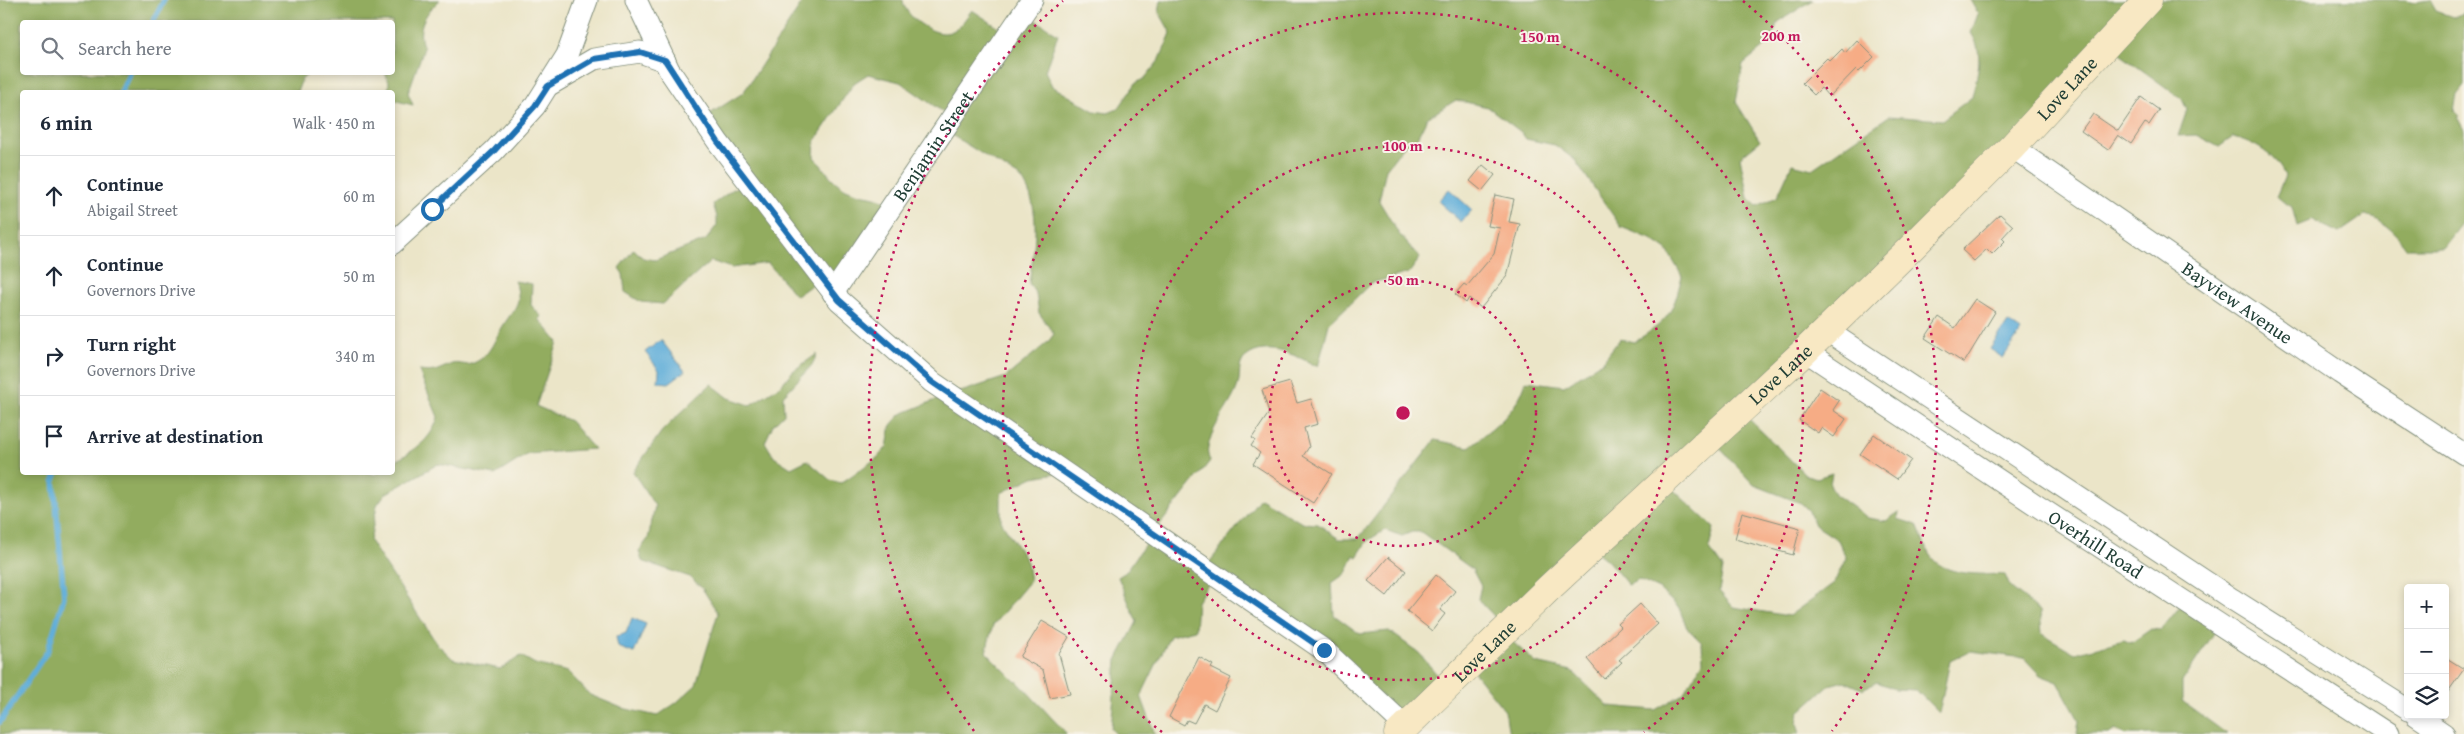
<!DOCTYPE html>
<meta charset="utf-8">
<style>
body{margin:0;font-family:"Gentium Book Plus",serif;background:#f6f6f7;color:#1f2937}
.controls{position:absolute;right:15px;bottom:15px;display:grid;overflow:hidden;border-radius:5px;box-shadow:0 2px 8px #0003}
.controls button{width:45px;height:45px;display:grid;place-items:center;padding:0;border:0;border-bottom:1px solid #e0e1e3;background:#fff;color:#1f2937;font:25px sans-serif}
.stop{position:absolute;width:15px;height:15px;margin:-11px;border:4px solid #1f6fb2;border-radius:50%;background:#fff}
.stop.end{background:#1f6fb2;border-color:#fff;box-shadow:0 1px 5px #0008}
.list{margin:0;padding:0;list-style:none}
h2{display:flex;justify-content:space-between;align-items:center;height:65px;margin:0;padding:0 20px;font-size:21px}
h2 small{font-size:16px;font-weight:400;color:#747a83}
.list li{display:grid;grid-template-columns:32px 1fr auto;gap:15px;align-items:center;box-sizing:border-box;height:80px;padding:0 20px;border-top:1px solid #e0e1e3}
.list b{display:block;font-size:19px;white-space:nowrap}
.list p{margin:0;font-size:16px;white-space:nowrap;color:#747a83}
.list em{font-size:16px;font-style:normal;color:#747a83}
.icon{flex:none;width:28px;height:28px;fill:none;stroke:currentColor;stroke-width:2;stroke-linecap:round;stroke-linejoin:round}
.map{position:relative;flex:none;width:2464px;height:734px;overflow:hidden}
.search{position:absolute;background:#fff;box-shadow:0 2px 8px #0003;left:20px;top:20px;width:375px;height:55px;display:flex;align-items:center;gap:12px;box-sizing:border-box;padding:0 18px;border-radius:5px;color:#747a83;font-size:19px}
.panel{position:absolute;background:#fff;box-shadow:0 2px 8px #0003;left:20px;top:90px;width:375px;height:385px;border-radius:5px}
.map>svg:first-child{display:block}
</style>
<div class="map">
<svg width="2464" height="734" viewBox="0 0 2464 734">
<rect width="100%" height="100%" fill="#f7f3e8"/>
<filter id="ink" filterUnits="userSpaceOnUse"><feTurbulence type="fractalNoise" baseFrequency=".02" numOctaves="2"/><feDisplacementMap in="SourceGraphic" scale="10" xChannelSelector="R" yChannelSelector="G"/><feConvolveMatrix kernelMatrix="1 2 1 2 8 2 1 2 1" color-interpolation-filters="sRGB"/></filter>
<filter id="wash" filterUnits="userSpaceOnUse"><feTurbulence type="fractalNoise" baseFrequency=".0096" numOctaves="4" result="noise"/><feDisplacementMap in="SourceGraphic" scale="20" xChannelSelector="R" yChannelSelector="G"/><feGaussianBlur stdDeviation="1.12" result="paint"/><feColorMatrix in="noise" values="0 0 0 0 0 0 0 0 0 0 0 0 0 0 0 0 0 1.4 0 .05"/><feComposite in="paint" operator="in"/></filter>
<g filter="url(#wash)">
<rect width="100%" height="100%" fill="#ebe5c8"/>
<path fill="#92ac5e" stroke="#587449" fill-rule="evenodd" d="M0 0H440C425 13 415 29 424 48L408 93 413 105 393 100 392 92H388L389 82 385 73 392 72V22H22V72L310 73 302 79 297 92H22V472H366L375 475 378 473 392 472 393 463C414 449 430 443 438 417L419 371C437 373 436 370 452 364 458 362 465 366 471 364 491 357 493 341 503 326 515 306 523 305 515 281L532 284 531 305 542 317 539 319 558 342 536 406 570 421 594 449 528 454 495 475 438 464 385 494 377 505 370 541 437 644 453 659 500 669 521 656 535 664 568 672 590 695 622 708 657 716 676 703 696 685 718 613 702 588 690 577 642 561 639 551 648 539 655 506 633 472 662 431 711 384 729 398 750 405 780 386 793 371 817 354 812 365 783 396 784 414 773 425 765 442 774 457 791 468 807 460 830 480 841 483 877 458 887 447 891 425 901 414 936 400 1006 377 1048 342 1054 334 1039 313 1036 294 1029 284C1034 249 1043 208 1021 178L945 131 950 117 900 82 868 74 854 83 815 141 814 157C825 169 835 186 851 191 869 198 873 193 891 205L834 288 820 279 796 296 768 263 731 268 711 261 663 304 641 302 625 292 623 274 619 268 634 249 643 258 655 260 706 240 717 225V217L713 204 747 179 705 117 743 93 804 0H903C903 16 935 38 950 32 960 29 966 17 972 10L1007 33 1024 13 1058 34 1045 71 1052 86 1094 111 1108 113 1118 109 1136 83 1145 78 1160 59 1171 33 1159 12 1161 0H1813L1778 22 1770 42 1743 64 1736 102 1760 141 1740 157 1748 198 1757 206 1777 197 1792 164 1812 169 1889 116 1942 120 1972 97C1977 75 1985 53 1971 33L1978 14 1970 0H2406L2416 2 2430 0 2436 11 2453 17 2464 13V86L2457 95 2454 111 2459 116 2457 117 2464 130V221L2443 248H2407C2396 233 2383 220 2365 215L2339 233 2312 220 2297 226 2292 207 2276 197 2285 176C2276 155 2254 142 2233 137L2219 147 2196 135 2178 136 2187 110 2182 99 2113 49 1748 418 1806 475 1817 478 1832 473 1830 484 1835 494 1868 518 1886 521 1899 512 1898 519 1917 525C1921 534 1924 546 1929 554 1944 578 1981 573 2005 575L2010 587 2040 611 2042 634 2075 653 2124 640 2131 643 2151 629 2161 630 2186 599 2220 624 2182 682V701L2227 734H2125L2115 730 2109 734H2077L2079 720 2058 682 2040 675 2024 658 1971 651 1950 661 1939 713 1916 690 1895 689 1877 682 1862 689 1844 681 1829 685 1799 712 1797 723 1800 734H1509L1505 711 1470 667 1504 634 1536 663 1572 671 1608 706 1655 710 1683 694 1703 662 1702 643 1687 628 1679 608 1659 589 1639 580 1628 585 1608 561 1592 548 1505 628 1478 599 1481 586 1472 569 1421 532H1412L1402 536 1385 530 1367 541 1357 557 1354 555 1346 573 1332 583 1334 615 1360 634 1389 631 1419 653 1444 683 1407 720 1214 575 1197 602 1195 630 1170 636 1141 696 1155 734H1116L1111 729 1117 660 1137 622 1118 577 1126 572 1156 528 1070 471 1033 477 1001 493V521L1027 562 1030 581 993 625 986 652 1016 682 1017 681 1067 734H0ZM1456 100 1488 107 1521 132 1526 139 1555 145 1575 160 1621 227 1651 239 1667 250 1682 276C1672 316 1669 320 1634 342L1620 339 1602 362 1564 386 1526 381C1517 412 1494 428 1469 447L1435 440 1358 539H1339L1318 524 1302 523 1260 498 1208 564 1158 527 1210 461C1207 454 1207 451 1209 443 1214 422 1232 405 1238 385 1241 376 1237 364 1246 357 1267 340 1300 357 1318 367L1329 324 1371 283 1409 273 1420 258 1399 234 1379 201 1386 169 1404 146 1417 138 1427 118ZM1717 445 1754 485 1801 503 1809 511 1815 525 1838 540 1846 558 1834 583 1789 616 1733 607 1719 591 1723 568 1709 548 1714 528 1665 482Z"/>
<path fill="#60aed9" stroke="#407686" d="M1449 189 1472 210 1461 222 1438 201Z
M2008 322 2021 331 2003 358 1990 349Z
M661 340 685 371 669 383 658 382 659 370 645 352Z
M632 618 646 624 634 653 618 647 616 637 626 633Z"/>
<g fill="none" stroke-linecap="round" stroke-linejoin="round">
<path stroke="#60aed9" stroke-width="5.5" d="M153 22 164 0
M121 92 130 72
M0 722 48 650 64 597 54 480 57 472"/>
</g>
<g id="blocks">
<path fill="#f6ac85" d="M1857 40 1874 57 1859 72 1856 69 1829 97 1821 88 1814 95 1802 83 1827 58 1830 61 1842 49 1845 53Z
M2141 97 2159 110 2149 125 2145 123 2131 144 2118 135 2108 150 2081 131 2093 114 2118 131Z
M1483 165 1495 175 1482 191 1470 181Z
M1495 195 1514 199 1509 222 1520 224 1507 276 1481 308 1469 298 1466 303 1455 294 1464 284 1467 286 1494 254 1500 228 1488 226Z
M2000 214 2013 226 2002 238 2005 241 1992 254 1987 249 1974 261 1962 250Z
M1975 299 1995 312 1964 363 1925 338 1939 317 1955 328Z
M1290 382 1297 403 1311 399 1318 424 1304 428 1309 447 1303 456 1332 474 1313 503 1253 464 1260 453 1251 446 1255 440 1252 438 1269 413 1262 390Z
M1820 388 1839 401 1833 410 1846 419 1834 437 1821 428 1818 433 1799 420Z
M1874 434 1911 460 1897 479 1860 454Z
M1742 512 1800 528 1793 555 1735 539Z
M1388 557 1406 571 1387 596 1368 581Z
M1436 575 1455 591 1440 610 1445 614 1432 631 1407 611Z
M1640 604 1658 624 1619 660 1622 662 1604 679 1587 659 1621 627 1618 624Z
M1042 621 1069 637 1059 654 1070 694 1050 698 1043 670 1020 657Z
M1199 657 1213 665 1211 668 1231 678 1215 710 1204 704 1194 723 1187 720 1184 725 1169 717Z
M2445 657 2464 669 2445 696Z"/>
</g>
</g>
<g filter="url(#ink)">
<use href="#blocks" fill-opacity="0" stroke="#85917e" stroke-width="1"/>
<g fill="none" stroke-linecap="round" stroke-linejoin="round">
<g stroke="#85917e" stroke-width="23">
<g id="street">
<path d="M636 0 669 70 718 142 839 300 932 382 1324 650 1405 726"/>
<path d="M551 84 594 59 640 52 665 61"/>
<path id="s1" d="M2012 147 2340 373 2464 454"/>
<path d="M392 244 494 151 535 106 567 55 587 0"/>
<path id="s2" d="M833 293 1032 0"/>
<path d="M1826 330 2232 599 2408 710"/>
<path id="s3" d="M1805 351 2036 505 2388 734"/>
<path d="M2416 715 2444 734"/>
</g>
</g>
<g stroke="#85917e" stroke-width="29">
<g id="secondary">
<path id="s4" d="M1398 734 1550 587 1805 351 1909 250 2012 147 2148 0"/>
</g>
</g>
<use href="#street" stroke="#fff" stroke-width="21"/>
<use href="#secondary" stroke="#f8e8c3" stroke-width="28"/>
</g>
</g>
<g fill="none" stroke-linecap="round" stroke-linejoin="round" filter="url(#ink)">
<path stroke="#1f6fb2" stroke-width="6" d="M432 209 494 151 535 106 548 86 594 59 640 52 665 60 718 142 839 300 932 382 1324 650"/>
</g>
<g fill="none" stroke="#c2185b" stroke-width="2.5" stroke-dasharray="2.5 5">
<circle cx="1403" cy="413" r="133"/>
<circle cx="1403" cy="413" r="267"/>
<path d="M1162 732A400 400 0 1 1 1644 732"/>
<path d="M974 731A534 534 0 0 1 1063 1M1743 1A534 534 0 0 1 1832 731"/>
</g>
<g text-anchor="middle" stroke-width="4" stroke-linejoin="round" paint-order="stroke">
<g font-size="19" fill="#1f3d34" stroke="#f7f3e8">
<text dy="7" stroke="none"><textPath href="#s4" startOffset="930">Love Lane</textPath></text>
<text dy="7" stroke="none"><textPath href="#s2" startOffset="178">Benjamin Street</textPath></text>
<text dy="7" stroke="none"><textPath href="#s1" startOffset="274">Bayview Avenue</textPath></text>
<text dy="7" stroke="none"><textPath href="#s4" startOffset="525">Love Lane</textPath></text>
<text dy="7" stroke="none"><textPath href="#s3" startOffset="349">Overhill Road</textPath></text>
<text dy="7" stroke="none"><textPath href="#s4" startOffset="120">Love Lane</textPath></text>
</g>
</g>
<circle cx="1403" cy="413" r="8" fill="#c2185b" stroke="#f7f3e8" stroke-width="2.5"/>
<g font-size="15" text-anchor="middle" font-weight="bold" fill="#c2185b" stroke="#f7f3e8" stroke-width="4" stroke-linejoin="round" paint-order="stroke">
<text x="1781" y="41">200 m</text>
<text x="1540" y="42">150 m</text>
<text x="1403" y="151">100 m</text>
<text x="1403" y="285">50 m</text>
</g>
</svg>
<div class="controls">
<button>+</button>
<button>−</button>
<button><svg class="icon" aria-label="layers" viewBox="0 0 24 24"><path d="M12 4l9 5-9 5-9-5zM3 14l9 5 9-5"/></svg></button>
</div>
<div class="stop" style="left:432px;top:209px"></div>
<div class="stop end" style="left:1324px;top:650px"></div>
<div class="search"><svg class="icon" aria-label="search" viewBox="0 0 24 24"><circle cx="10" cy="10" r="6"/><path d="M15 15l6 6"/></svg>Search here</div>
<section class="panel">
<h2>6 min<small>Walk · 450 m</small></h2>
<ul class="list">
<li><svg class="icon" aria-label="ahead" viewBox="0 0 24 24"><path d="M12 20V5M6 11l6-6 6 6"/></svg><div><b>Continue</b><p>Abigail Street</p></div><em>60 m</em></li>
<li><svg class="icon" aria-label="ahead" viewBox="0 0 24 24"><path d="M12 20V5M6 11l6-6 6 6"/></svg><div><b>Continue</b><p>Governors Drive</p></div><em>50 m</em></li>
<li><svg class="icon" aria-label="right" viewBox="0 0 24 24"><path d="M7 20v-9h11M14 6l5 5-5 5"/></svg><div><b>Turn right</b><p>Governors Drive</p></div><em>340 m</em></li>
<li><svg class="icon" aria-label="arrive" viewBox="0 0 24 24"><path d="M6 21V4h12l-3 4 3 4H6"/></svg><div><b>Arrive at destination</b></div></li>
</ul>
</section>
</div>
